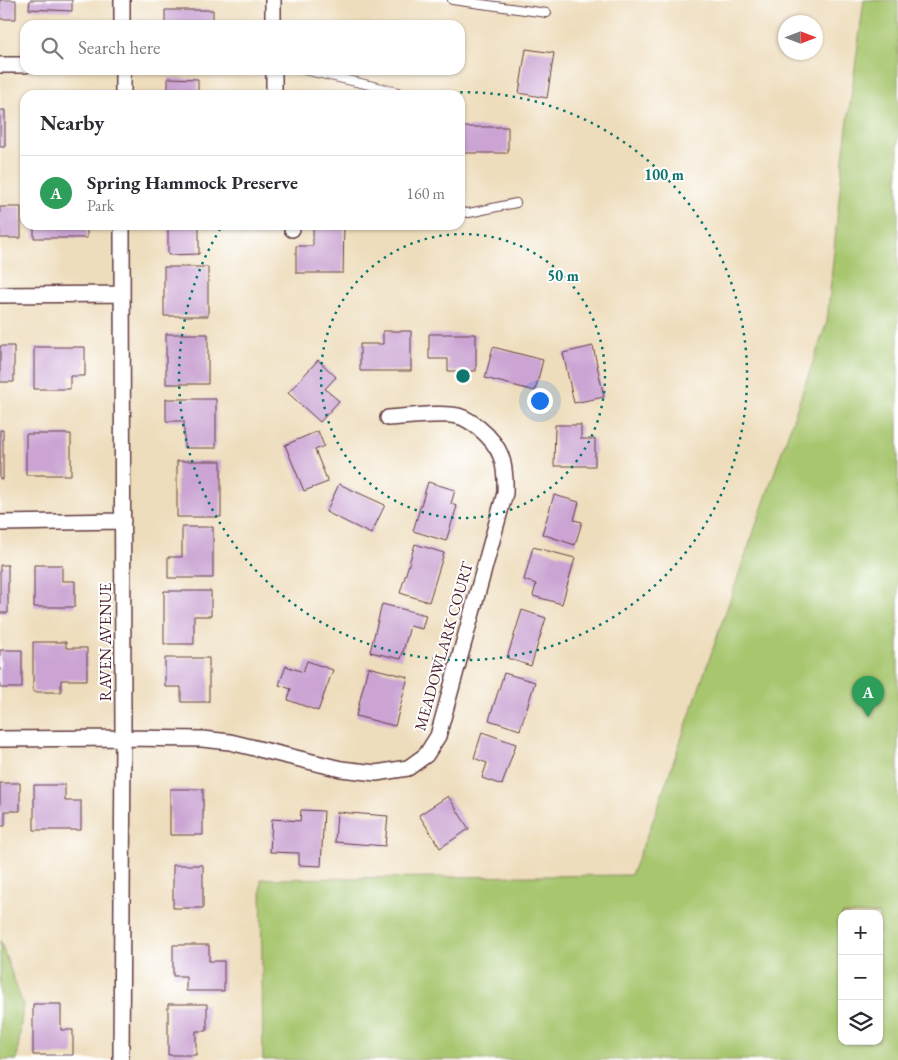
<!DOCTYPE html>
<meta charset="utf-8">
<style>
body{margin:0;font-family:"EB Garamond",serif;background:#f7f7f7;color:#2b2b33}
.controls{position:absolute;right:15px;bottom:15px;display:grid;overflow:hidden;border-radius:10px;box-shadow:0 1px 4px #0004}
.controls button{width:45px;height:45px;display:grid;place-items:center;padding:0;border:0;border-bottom:1px solid #e1e1e2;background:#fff;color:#2b2b33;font:25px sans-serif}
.compass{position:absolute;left:778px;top:15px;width:45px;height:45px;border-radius:50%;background:#fff;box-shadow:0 1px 4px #0004;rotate:90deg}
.you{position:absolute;left:539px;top:400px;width:18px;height:18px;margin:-12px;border:4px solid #fff;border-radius:50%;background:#1a73e8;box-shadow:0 0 0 8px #1a73e833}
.badge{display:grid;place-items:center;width:32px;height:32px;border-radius:50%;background:#ea580c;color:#fff;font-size:16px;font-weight:700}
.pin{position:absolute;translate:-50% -41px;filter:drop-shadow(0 1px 2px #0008)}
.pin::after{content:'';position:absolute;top:26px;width:18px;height:15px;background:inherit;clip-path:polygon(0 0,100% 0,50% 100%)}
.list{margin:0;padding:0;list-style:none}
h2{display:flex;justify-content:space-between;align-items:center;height:65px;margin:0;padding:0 20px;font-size:21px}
h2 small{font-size:16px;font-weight:400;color:#7c7c81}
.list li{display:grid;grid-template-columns:32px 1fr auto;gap:15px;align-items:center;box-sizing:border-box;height:75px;padding:0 20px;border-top:1px solid #e1e1e2}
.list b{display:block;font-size:19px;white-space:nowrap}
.list p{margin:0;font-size:16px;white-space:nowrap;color:#7c7c81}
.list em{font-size:16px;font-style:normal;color:#7c7c81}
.icon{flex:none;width:28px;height:28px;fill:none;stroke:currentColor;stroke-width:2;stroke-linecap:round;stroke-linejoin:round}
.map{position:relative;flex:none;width:898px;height:1060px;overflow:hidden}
.search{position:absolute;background:#fff;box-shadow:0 1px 4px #0004;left:20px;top:20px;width:445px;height:55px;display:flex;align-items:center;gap:12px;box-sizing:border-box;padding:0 18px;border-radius:15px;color:#7c7c81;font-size:19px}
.panel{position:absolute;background:#fff;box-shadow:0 1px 4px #0004;left:20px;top:90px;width:445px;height:140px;border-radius:15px}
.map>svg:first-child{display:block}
</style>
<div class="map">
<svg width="898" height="1060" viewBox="0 0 898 1060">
<rect width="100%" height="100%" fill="#fff"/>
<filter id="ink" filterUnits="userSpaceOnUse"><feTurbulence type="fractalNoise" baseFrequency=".02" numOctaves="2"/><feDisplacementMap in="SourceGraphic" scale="10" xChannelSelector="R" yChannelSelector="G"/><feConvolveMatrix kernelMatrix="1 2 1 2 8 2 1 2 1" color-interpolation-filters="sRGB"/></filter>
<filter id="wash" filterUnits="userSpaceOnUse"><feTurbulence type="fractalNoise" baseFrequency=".0096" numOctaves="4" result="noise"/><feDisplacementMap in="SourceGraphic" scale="20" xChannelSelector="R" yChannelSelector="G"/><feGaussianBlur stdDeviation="1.12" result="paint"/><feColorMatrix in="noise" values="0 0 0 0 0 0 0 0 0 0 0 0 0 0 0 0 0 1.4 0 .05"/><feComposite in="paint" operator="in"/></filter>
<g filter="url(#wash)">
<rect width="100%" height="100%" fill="#eeddbc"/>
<path fill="#a7c66e" stroke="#78724c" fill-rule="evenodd" d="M864 0H898V1060H263L261 879 631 875 652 823 827 322 843 158ZM842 914H879V1041H842Z
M0 940 23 1005 17 1060H0Z"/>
<g id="blocks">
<path fill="#cba4d3" d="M0 0H16V19H0Z
M30 0H72V11L29 9Z
M165 10H213V25H165Z
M526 49 554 53 547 98 519 93Z
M168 78 198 79V95H168Z
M0 110H5V147H0Z
M460 127H508V153H460Z
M0 207H21V238H0Z
M34 225H87V238H34Z
M168 225H199V254L168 255Z
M313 225H344L343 273H296V246H313Z
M164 267H208V316H164Z
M383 331H411V371H360V344H383Z
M166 334H208V384H166Z
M429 334H476V371H448V359H429Z
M0 346H14V382H0Z
M593 346 604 397 574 403 563 353Z
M34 347H85V376H70V389H34Z
M493 347 543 360 535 391 485 378Z
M318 360 336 377 325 389 339 401 320 422 288 393Z
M166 399H216V448H184V421H166Z
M555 425H581V439H595V466H554Z
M0 430H3V479H0Z
M318 431 324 446 315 450 328 482 304 491 285 445Z
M26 434H71V475H26Z
M177 461H221V517H177Z
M428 482 455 490 451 504 457 506 446 541 413 531Z
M339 484 385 505 371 534 326 512Z
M554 495 579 502 574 520 582 522 575 545 542 534Z
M182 527H213V578H168V557H182Z
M415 544 444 553 429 602 400 593Z
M533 547 575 558 562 604 533 596 536 584 524 580Z
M0 565H8V613H0Z
M34 565H62V581H75V607H34Z
M164 591H211V616H194V644H164Z
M382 604 426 615 422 629 410 626 401 659 370 652Z
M522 610 546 618 531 666 507 658Z
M33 642H66V648H87V680H61V692H33Z
M0 650H22V688H0Z
M165 658H209V702H181V687H165Z
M307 661 333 670 318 711 288 700 291 689 279 685 286 666 303 672Z
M368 667 408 677 395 726 356 716Z
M504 673 535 682 520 730 489 720Z
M482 732 516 744 502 785 482 778 487 763 474 758Z
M0 783H20V811H5V826H0Z
M34 785H65V801H81V830H34Z
M170 789H203V835H170Z
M448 796 469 829 440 848 419 815Z
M301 810 324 811 321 866 299 865V853L270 852 272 819 300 821Z
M337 812 388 816 385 846 335 842Z
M173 865H203V908H173Z
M173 945H209V961H224V991H186V976H173Z
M33 1004H61V1030H73V1055H33Z
M168 1004H207V1031H196V1055H168Z"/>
</g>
</g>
<g filter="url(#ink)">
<use href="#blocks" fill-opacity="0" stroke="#633c41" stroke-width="1"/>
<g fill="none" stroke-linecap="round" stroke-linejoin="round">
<g stroke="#633c41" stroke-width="10">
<path id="service" d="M452 0 547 13
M304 70 395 91 403 95
M460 212 469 213 516 203"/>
</g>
<g stroke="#633c41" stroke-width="18">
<path id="minor" d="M122 0V25
M273 0V25
M0 65H25
M274 70V95
M123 95V70
M291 225 292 229
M0 295 122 294
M0 523 123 521
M0 739 123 738 202 739 230 742 341 769 376 773 408 768 426 755 438 736 505 493C506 463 502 447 479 428 473 423 465 418 458 416 440 412 408 417 388 418
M121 1060 123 738 122 225"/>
</g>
<use href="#service" stroke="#fff" stroke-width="8"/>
<use href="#minor" stroke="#fff" stroke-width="15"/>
</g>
</g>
<g fill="none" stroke="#0f766e" stroke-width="2.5" stroke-dasharray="2.5 5">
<circle cx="463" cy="376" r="142"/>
<path d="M423 95A284 284 0 1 1 222 226"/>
</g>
<g text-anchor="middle" stroke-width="4" stroke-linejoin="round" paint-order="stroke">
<g font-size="16" fill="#4a1f2b" stroke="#fff">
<text transform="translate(105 642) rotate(-90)" y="6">RAVEN AVENUE</text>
<text transform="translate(443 646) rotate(-74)" y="6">MEADOWLARK COURT</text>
</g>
</g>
<circle cx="463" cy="376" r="8" fill="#0f766e" stroke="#fff" stroke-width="2.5"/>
<g font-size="15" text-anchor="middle" font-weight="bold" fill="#0f766e" stroke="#fff" stroke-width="4" stroke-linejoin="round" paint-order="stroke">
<text x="664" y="180">100 m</text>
<text x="563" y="281">50 m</text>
</g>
</svg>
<div class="controls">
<button>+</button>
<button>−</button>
<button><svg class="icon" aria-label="layers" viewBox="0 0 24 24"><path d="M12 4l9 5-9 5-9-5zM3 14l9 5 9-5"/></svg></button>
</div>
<svg class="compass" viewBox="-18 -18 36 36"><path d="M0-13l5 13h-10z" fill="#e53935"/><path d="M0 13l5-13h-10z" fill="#7c7c81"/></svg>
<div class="you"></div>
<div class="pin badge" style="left:868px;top:717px;background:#2e9e5b">A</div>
<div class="search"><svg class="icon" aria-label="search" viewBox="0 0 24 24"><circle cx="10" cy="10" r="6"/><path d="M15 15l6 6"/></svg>Search here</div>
<section class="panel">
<h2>Nearby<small></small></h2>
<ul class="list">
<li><span class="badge" style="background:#2e9e5b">A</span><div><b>Spring Hammock Preserve</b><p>Park</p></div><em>160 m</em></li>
</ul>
</section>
</div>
